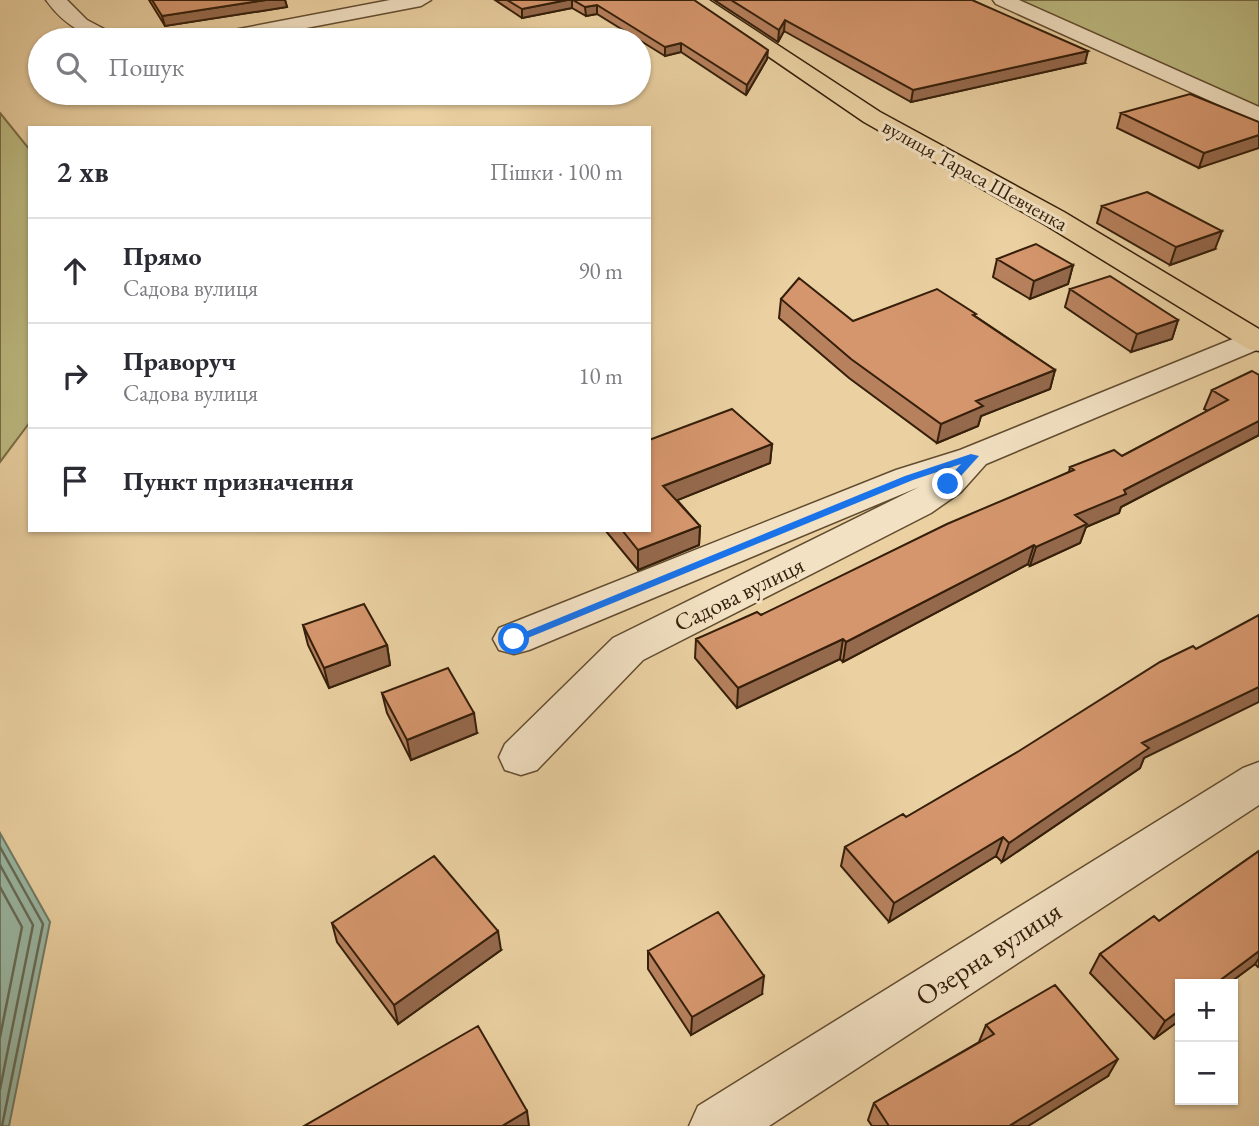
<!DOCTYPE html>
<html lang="uk">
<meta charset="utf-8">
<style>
body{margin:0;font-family:"EB Garamond",serif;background:#f2f2f3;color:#2b2b33}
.controls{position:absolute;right:21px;bottom:21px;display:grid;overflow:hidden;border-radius:0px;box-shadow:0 2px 5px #0004}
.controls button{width:63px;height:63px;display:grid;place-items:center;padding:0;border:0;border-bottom:2px solid #e1e1e2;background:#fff;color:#2b2b33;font:35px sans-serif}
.stop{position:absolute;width:21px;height:21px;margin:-16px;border:5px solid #1a73e8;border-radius:50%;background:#fff}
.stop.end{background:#1a73e8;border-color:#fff;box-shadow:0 2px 7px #0008}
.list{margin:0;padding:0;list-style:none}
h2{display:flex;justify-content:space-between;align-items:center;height:91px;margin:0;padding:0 28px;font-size:30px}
h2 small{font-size:23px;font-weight:400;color:#7c7c81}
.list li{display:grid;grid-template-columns:46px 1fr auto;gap:21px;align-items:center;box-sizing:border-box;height:105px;padding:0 28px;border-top:2px solid #e1e1e2}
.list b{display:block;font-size:26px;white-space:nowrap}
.list p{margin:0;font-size:23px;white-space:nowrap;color:#7c7c81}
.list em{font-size:23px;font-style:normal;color:#7c7c81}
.icon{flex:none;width:38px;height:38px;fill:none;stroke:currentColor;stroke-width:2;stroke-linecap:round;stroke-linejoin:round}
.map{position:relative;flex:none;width:1259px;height:1126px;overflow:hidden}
.search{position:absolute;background:#fff;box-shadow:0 2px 5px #0004;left:28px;top:28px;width:623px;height:77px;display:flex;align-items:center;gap:18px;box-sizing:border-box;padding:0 24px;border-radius:38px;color:#7c7c81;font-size:26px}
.panel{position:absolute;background:#fff;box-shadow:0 2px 5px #0004;left:28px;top:126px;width:623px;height:406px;border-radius:0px}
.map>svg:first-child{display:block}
</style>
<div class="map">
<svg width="1259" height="1126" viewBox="0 0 1259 1126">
<rect width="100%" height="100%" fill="#ebd1a2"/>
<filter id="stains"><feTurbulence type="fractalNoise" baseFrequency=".00286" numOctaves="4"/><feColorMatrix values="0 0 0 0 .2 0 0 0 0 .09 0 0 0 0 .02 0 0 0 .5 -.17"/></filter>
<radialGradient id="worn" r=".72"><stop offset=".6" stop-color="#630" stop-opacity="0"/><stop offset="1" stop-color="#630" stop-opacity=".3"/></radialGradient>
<path fill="#bcba81" stroke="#786c46" stroke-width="2" d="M1003 0H1259V116Z
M0 113 30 150V422L0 462Z"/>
<path fill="#99b7a3" stroke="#717a66" stroke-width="2" d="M0 833 50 922 9 1126H0Z"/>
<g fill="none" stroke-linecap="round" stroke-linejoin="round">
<path stroke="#676b56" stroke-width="2.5" d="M0 847 43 924 2 1126
M0 865 33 925 0 1089
M0 887 22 927 0 1037"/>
<g stroke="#624c30" stroke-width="3">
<path id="minor" d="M46 0H67L87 20 125 40C91 41 66 28 46 0Z
M390 0H431L421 6 244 40H202L213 34Z
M993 0H1019L1259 107V123L996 4Z
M1255 330 1259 331V349L986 464 961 492 931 513 643 660 537 770 521 775 505 770 499 757 505 744 613 638 919 487 529 650 514 654 499 650 493 639 499 628 896 470 960 450Z
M1259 762V805L769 1126H689L698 1106 1243 768Z"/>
</g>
<g stroke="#351f0a" stroke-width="3">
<path id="major" d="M686 0H709L880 112 1064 212 1259 329V351L1248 349 1044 224 864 122Z"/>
</g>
<use href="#minor" fill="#f2e1c3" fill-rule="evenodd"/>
<use href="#major" fill="#ebd1a2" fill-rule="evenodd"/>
</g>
<path fill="#b7815e" stroke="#351f0a" stroke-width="2" d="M149 0H285L287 7 165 26Z
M495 0H694L767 59 746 95 681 52 665 56 597 14 586 16 572 8 522 18Z
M714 0H972L1085 63 911 102 784 31 778 42Z
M1121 113 1259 122 1199 168 1117 128Z
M1102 206 1215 249 1170 265 1097 223Z
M997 259 1073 265 1068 284 1030 299 993 277Z
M1070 289 1178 320 1172 339 1131 352 1065 307Z
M781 299 853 321 975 316 1055 370 1050 389 981 416 978 426 937 443 849 378 779 318Z
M1259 375V435L1121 507 1119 513 1086 527 1080 543 1030 566 1028 564 843 662 840 659 737 708 695 658 696 639 761 615 1069 472 1070 467 1122 456 1208 411 1204 409 1212 390Z
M649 440 772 444 770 463 677 500 700 526 699 545 638 570 605 530H649Z
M303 625 387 645 390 665 329 688 308 645Z
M382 693 477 733 411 760 387 713Z
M1144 758 1140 768 1002 862 996 856 889 922 841 866 845 847 906 817Z
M1259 851V966L1258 967 1255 964 1228 984H1180V1020L1154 1039 1090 973 1100 954 1159 921Z
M332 923 501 950 398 1024 337 942Z
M648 951 762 994 691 1035 648 969Z
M986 1025 1108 1076 1028 1126H872L868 1120 874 1103 979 1042Z"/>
<path fill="#95694c" stroke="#351f0a" stroke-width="2" d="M266 0H285L287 7 165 26 162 16Z
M567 0H572V8L522 18V9Z
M597 5V14L586 16 585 7Z
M785 20 784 31 778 42 779 30Z
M681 43V52L665 56V47Z
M768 50 767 59 746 95 747 85Z
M1088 51 1085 63 911 102 913 90Z
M1259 135V148L1199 168 1204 153Z
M1222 231 1215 249 1170 265 1176 247Z
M1073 265 1068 284 1030 299 1034 281Z
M1178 320 1172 339 1131 352 1137 334Z
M1055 370 1050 389 981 416 978 426 937 443 941 424 976 401Z
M1259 421V435L1121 507 1119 513 1086 527 1080 543 1030 566 1036 547 1075 515Z
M772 444 770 463 663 506V486Z
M700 526 699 545 638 570V550Z
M1034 545 1028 564 843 662 846 642Z
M843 639 840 659 737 708 738 688Z
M387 645 390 665 329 688 324 668Z
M1259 687V702L1144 758 1140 768 1002 862 1009 843 1142 743Z
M474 713 477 733 411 760 407 740Z
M1003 837 996 856 889 922 894 903Z
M498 931 501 950 398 1024 394 1005Z
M1259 951V958L1255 964 1228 984H1215Z
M764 976 762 994 691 1035 692 1017Z
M1180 1010V1020L1154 1039 1165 1021Z
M1118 1059 1108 1076 1028 1126H1009Z
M527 1111 529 1126H502Z"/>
<path fill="#d5966d" stroke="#351f0a" stroke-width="2" d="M152 0H266L162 16Z
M507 0H567L522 9Z
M573 0H694L768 50 747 85 681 43 665 47 597 5 585 7Z
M731 0H972L1088 51 913 90 785 20 779 30Z
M1190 94 1259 122V135L1204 153 1121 113Z
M1147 192 1222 231 1176 247 1102 206Z
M1036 244 1073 265 1034 281 997 259Z
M1110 276 1178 320 1137 334 1070 289Z
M799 278 853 321 937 289 976 314 973 315 1055 370 976 401 983 406 941 424 851 359 781 299Z
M1252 371 1259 375V421L1124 490 1126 494 1075 515 1087 524 1036 547 1034 545 846 642 843 639 738 688 696 639 757 612 761 615 947 524 1074 470 1070 467 1114 450 1122 456 1228 400 1212 390Z
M732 409 772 444 663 486 700 526 638 550 622 530H649V440Z
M364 604 387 645 324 668 303 625Z
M1259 615V687L1142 743 1149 748 1009 843 1003 837 894 903 845 847 903 814 906 817 1019 751 1160 662 1193 646 1196 649Z
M448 668 474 713 407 740 382 693Z
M1259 851V951L1215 984H1180V1010L1165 1021 1100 954 1154 916 1159 921Z
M434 856 498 931 394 1005 332 923Z
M718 912 764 976 692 1017 648 951Z
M1055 985 1118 1059 1009 1126H889L874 1103 994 1034 986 1025Z
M478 1026 527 1111 502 1126H304Z"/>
<path fill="#1a73e8" d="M971 454 979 456 951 487 942 484 961 464 913 480 518 642H509L508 639 905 476Z"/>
<g text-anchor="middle" stroke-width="6" stroke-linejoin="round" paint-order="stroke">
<g font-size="21" fill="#351f0a" stroke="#f2e1c3">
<text transform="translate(975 175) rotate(29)" y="7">вулиця Тараса Шевченка</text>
</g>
<g font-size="24" fill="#351f0a" stroke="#f2e1c3">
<text transform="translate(739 594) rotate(-26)" y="8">Садова вулиця</text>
</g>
<g font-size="28" fill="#351f0a" stroke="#f2e1c3">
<text transform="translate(988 953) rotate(-33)" y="10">Озерна вулиця</text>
</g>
</g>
<rect width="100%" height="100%" filter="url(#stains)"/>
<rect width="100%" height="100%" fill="url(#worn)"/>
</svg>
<div class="controls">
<button>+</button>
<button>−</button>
</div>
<div class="stop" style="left:514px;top:639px"></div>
<div class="stop end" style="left:948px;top:484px"></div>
<div class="search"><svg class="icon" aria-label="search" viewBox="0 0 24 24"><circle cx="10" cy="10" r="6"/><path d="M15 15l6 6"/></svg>Пошук</div>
<section class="panel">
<h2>2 хв<small>Пішки · 100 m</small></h2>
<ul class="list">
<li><svg class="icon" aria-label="ahead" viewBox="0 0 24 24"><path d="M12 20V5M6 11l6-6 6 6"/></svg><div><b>Прямо</b><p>Садова вулиця</p></div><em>90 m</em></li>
<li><svg class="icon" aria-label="right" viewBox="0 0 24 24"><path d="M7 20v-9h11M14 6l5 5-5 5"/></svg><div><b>Праворуч</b><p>Садова вулиця</p></div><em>10 m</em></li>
<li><svg class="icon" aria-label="arrive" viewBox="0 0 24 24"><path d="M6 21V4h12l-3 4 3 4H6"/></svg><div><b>Пункт призначення</b></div></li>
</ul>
</section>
</div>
